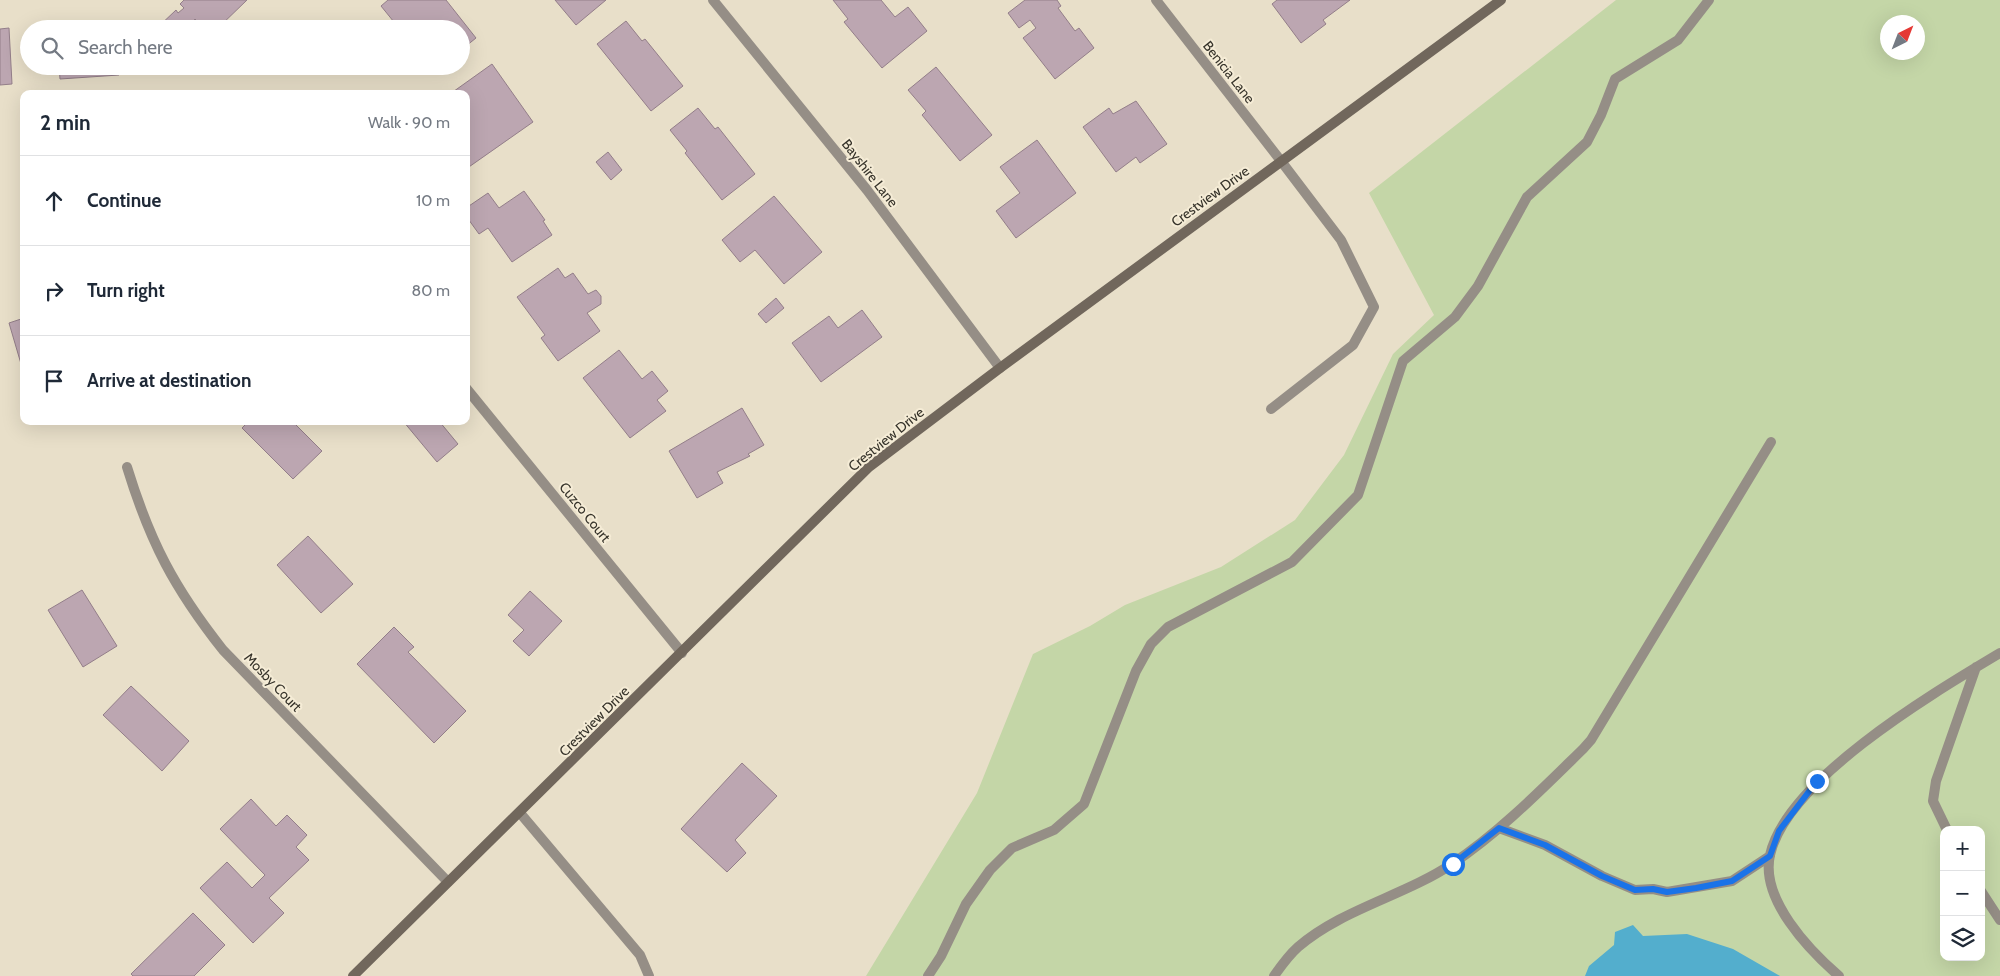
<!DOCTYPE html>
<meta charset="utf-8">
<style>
body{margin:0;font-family:Cabin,sans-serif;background:#f6f6f7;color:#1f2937}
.controls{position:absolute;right:15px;bottom:15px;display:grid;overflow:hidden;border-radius:10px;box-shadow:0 5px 20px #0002}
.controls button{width:45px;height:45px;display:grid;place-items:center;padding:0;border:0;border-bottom:1px solid #e0e1e3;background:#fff;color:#1f2937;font:25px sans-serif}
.compass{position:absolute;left:1880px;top:15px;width:45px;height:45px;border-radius:50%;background:#fff;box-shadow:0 5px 20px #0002;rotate:42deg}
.stop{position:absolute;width:15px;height:15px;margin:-11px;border:4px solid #1a73e8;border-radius:50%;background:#fff}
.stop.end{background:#1a73e8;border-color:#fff;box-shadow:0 1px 5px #0008}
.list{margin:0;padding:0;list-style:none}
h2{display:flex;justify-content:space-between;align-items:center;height:65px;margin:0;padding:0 20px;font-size:21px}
h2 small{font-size:16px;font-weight:400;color:#747a83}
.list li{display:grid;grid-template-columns:32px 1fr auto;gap:15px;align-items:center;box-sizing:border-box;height:90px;padding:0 20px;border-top:1px solid #e0e1e3}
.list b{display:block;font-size:19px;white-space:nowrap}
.list em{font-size:16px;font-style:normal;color:#747a83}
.icon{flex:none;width:28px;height:28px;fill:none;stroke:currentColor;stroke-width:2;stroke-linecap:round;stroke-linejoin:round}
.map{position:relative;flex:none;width:2000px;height:976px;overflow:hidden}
.search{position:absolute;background:#fff;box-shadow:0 5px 20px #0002;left:20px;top:20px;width:450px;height:55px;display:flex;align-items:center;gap:12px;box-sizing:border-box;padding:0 18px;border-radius:28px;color:#747a83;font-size:19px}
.panel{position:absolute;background:#fff;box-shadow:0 5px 20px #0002;left:20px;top:90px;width:450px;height:335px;border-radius:10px}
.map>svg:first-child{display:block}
</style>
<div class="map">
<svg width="2000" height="976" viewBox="0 0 2000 976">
<rect width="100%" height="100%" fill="#e8dfc9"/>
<path fill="#c4d6a7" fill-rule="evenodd" d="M1616 0H2000V976H866L977 793 1033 654 1090 626 1125 605 1221 567 1295 520 1344 455 1393 354 1434 315 1369 193ZM1888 22H1918V52H1888ZM1944 830H1981V957H1944Z"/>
<path fill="#53aecd" d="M1633 925 1643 936 1687 934 1733 949 1780 976H1585L1589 966 1614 945 1615 932Z"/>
<path fill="#bca6b1" stroke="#937e89" d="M184 0H247L217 29H204L195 19 190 25 194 29H156L176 10 178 13 184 8 180 4Z
M388 0H446L476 38 461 50V29H414L407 21 398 27 381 6Z
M555 0H606L576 25Z
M833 0H881L895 17 908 7 927 31 882 68 844 22 848 19Z
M1025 0H1057L1061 6 1058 8 1075 31 1079 28 1094 48 1055 79 1023 38 1036 28 1030 20 1019 28 1008 13Z
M1277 0H1350L1323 20 1326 24 1301 43 1272 4Z
M626 21 642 41 645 39 683 86 651 111 597 44Z
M9 28 12 84 0 85V29Z
M492 64 533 122 466 169V94H450Z
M59 66H119V75L60 79Z
M936 67 992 135 960 161 922 115 926 111 908 90Z
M1136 101 1167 144 1140 163 1136 157 1116 172 1083 127 1109 108 1113 114Z
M698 108 715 129 718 127 755 174 722 200 685 153 687 151 670 130Z
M1037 140 1076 193 1016 238 996 211 1020 193 1000 167Z
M608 152 622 170 611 180 596 162Z
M524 191 545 220 543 221 552 235 512 262 488 228 479 234 466 216V208L488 193 499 208Z
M774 196 822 252 784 284 755 250 740 262 722 240Z
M558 268 565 278 573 273 588 294 596 290 601 296V304L587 313 600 331 558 361 541 338 545 335 517 297Z
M776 298 784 308 766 323 758 314Z
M862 310 882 337 821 382 792 343 829 316 838 328Z
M24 318V374L9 323Z
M619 350 642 379 652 371 668 391 657 400 666 411 630 438 583 378Z
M742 408 764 445 748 454 750 456 717 472 723 483 697 498 669 451Z
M249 421H292L322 451 293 479 242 428Z
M403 421H439L458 444 437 462Z
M308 536 353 584 321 613 277 565Z
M82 590 117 646 83 667 48 610Z
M530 591 562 621 529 656 513 641 524 630 508 615Z
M394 627 414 647 408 652 466 711 434 743 357 664Z
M131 686 189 741 162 771 103 715Z
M742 763 777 796 735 840 746 853 727 872 681 829Z
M251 799 276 826 287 815 307 835 296 847 309 860 269 898 284 913 253 943 200 888 227 862 252 888 265 875 220 829Z
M193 913 225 945 194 976H133L131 974Z"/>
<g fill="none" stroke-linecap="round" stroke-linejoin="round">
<path stroke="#958e86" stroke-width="10" d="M1271 409 1353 345 1374 307 1341 240 1281 161
M520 813 640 955 649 976
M1499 828 1545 845 1602 876 1635 890 1653 889 1667 892 1732 881 1770 856
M1947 830 1933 801 1936 781 1976 667
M1981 891 2000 920
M928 976 941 956 966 904 990 870 1012 848 1054 830 1084 804 1136 671 1151 644 1168 627 1292 562 1358 495 1403 361 1455 317 1478 286 1527 197 1587 142 1601 115 1615 79 1678 40 1709 0
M1274 976C1281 966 1289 955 1298 947 1342 909 1404 896 1452 864 1500 832 1542 789 1583 749L1591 740 1771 442
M1839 976C1809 950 1760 899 1770 855 1787 779 1935 692 2000 653"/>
<path stroke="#958e86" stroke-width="10" d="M713 0 867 190 1000 368
M1156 0 1281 161
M466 388 682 653
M127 467C150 542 174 588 223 650L448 882"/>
<path stroke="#71675c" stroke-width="10" d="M353 976 869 467 1000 368 1501 0"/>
</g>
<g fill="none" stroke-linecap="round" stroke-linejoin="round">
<path stroke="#1a73e8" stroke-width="6" d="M1453 864 1499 828 1545 845 1602 876 1635 890 1653 889 1667 892 1696 888 1732 881 1770 856 1779 831 1817 781"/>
</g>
<g text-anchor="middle" stroke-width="4" stroke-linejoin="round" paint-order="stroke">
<g font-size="14" fill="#36332a" stroke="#f5ecd6">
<text transform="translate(1229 72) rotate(52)" y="5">Benicia Lane</text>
<text transform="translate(870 173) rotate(52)" y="5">Bayshire Lane</text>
<text transform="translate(1210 196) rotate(-36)" y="5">Crestview Drive</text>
<text transform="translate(886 439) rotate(-39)" y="5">Crestview Drive</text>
<text transform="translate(585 512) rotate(51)" y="5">Cuzco Court</text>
<text transform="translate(273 682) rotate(46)" y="5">Mosby Court</text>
<text transform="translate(594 721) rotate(-45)" y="5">Crestview Drive</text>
</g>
</g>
</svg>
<div class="controls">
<button>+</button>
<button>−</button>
<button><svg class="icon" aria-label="layers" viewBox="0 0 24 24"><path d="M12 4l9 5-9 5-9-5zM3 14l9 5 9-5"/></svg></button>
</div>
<svg class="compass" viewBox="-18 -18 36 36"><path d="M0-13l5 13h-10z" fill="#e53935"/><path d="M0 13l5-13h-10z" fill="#747a83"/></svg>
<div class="stop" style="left:1453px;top:864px"></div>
<div class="stop end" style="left:1817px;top:781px"></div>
<div class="search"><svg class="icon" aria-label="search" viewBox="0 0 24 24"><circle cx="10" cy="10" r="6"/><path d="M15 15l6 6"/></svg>Search here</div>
<section class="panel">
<h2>2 min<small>Walk · 90 m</small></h2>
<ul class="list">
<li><svg class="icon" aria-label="ahead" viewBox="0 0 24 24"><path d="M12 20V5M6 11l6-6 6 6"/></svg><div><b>Continue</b></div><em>10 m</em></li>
<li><svg class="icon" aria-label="right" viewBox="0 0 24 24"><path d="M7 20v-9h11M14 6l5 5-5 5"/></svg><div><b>Turn right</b></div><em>80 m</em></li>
<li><svg class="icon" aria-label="arrive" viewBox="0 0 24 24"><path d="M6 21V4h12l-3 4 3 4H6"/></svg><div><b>Arrive at destination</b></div></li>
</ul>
</section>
</div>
